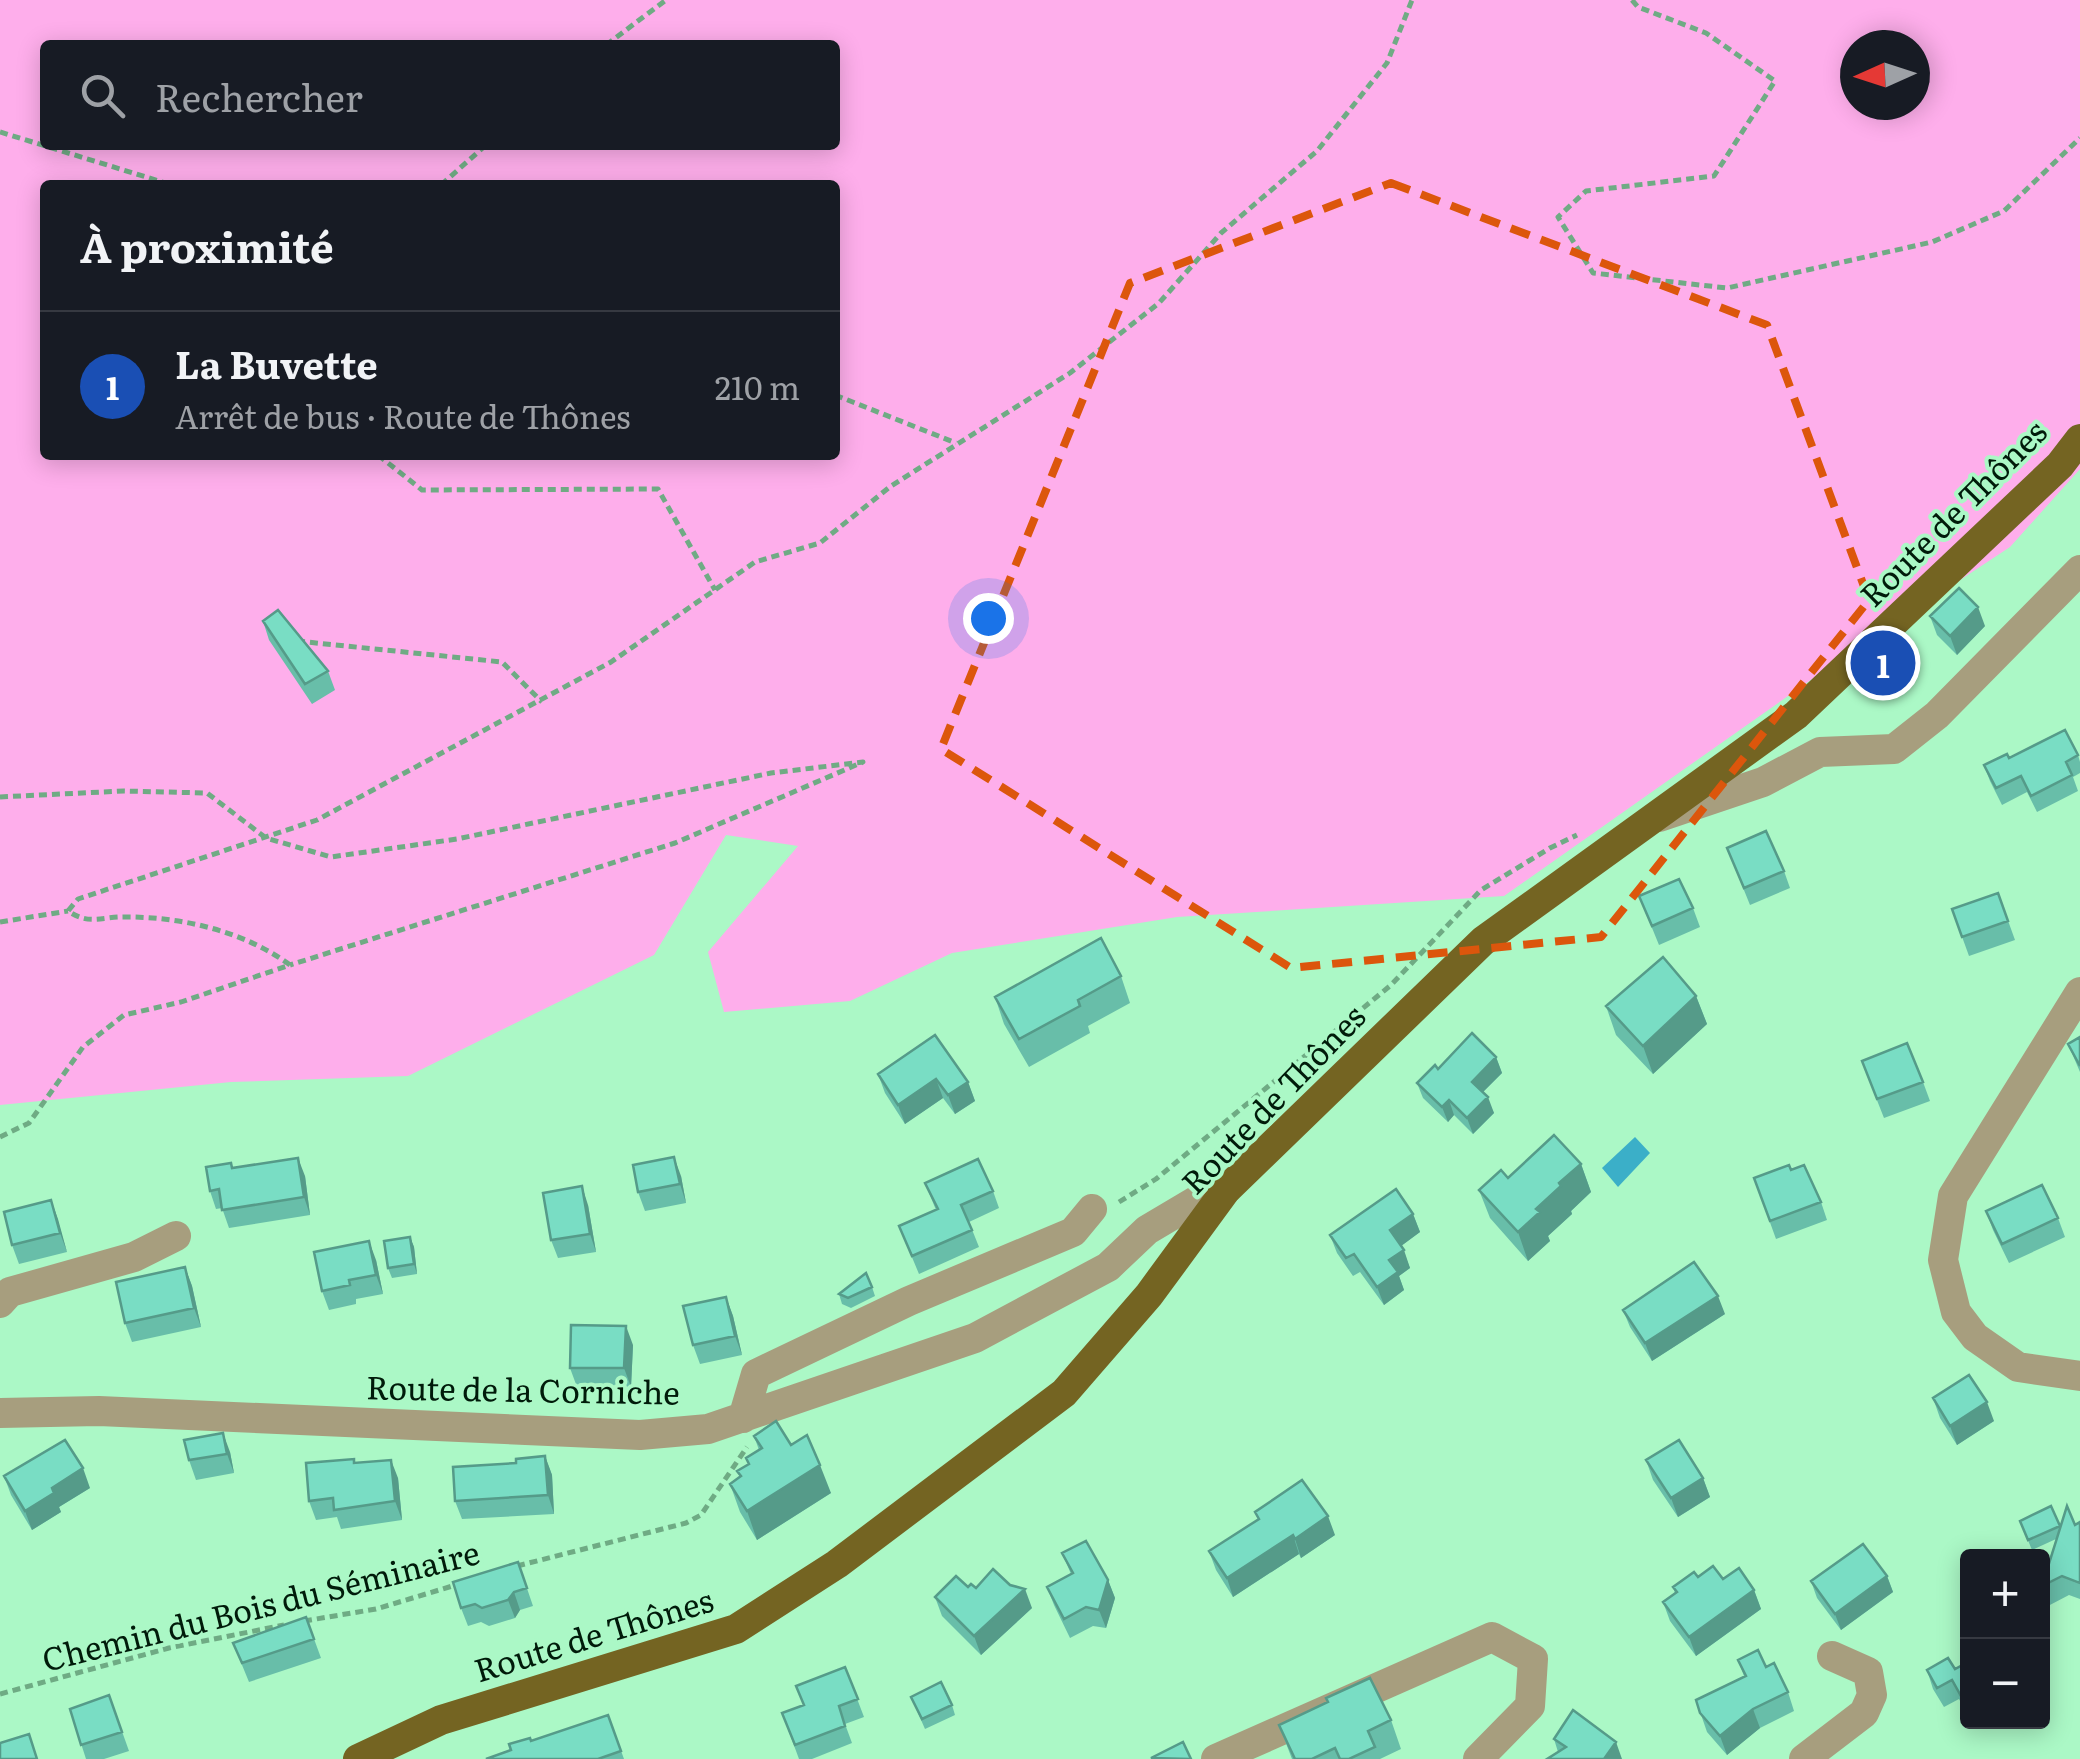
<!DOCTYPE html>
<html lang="fr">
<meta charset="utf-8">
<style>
body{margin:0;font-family:Literata,serif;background:#242831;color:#f1f3f6}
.controls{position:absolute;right:30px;bottom:30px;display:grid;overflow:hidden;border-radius:10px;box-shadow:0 5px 25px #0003}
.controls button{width:90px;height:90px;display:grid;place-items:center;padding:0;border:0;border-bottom:2px solid #363941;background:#171b24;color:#f1f3f6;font:50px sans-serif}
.compass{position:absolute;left:1840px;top:30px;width:90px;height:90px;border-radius:50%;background:#171b24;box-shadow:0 5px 25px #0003;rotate:267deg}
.you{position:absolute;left:988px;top:618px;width:35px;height:35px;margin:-25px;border:8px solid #fff;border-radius:50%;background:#1a73e8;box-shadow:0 0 0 15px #1a73e833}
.badge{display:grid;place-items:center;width:65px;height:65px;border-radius:50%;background:#b45309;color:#fff;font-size:32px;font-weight:700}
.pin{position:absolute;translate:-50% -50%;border:5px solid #fff;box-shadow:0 2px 10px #0006}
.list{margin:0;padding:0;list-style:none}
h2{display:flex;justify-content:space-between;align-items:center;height:130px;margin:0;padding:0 40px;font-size:42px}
h2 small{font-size:32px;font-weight:400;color:#9ea1a6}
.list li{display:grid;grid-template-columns:65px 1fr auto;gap:30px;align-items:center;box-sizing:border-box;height:150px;padding:0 40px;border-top:2px solid #363941}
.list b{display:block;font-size:38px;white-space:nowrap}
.list p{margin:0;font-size:32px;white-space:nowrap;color:#9ea1a6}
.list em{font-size:32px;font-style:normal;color:#9ea1a6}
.icon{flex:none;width:55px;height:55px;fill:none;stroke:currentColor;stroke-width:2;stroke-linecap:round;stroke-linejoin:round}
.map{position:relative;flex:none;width:2080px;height:1759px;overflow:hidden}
.search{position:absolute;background:#171b24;box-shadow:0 5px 25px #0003;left:40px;top:40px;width:800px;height:110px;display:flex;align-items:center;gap:25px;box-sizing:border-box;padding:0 35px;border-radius:10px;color:#9ea1a6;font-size:38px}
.panel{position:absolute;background:#171b24;box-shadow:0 5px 25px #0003;left:40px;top:180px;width:800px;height:280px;border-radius:10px}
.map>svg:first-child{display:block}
</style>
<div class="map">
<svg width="2080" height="1759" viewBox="0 0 2080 1759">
<rect width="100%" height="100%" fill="#abf8c6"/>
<path fill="#feaeeb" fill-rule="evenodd" d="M0 0H2080V469L2010 547 1842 658 1504 896 1177 917 952 953 850 1001 724 1012 708 952 798 846 726 835 654 955 408 1076 231 1082 0 1105ZM45 45H835V145H45ZM1855 45H1915V105H1855ZM45 185H835V455H45Z"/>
<path fill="#3bafc8" d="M1635 1137 1650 1153 1618 1187 1602 1168Z"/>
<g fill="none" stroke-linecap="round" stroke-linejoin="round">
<path stroke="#6fab84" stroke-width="5" stroke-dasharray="8 5" stroke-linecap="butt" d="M1632 0 1638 7 1706 33 1775 81 1714 176 1586 191 1558 217 1593 273 1727 288 1932 242 2004 211 2080 138
M606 45 666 0
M0 132 172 185
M441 185 486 145
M835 395 956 443
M378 455 422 490 658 489 715 590
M297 641 502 662 542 702
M0 797 124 791 207 793 266 838 331 857 457 839 771 773 863 762 675 843 290 965
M0 922 68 911
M0 1137 29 1123 83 1047 124 1015 181 1002 290 965C245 932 184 917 127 917 102 916 90 926 68 911L78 899 317 820 611 662 755 562 820 543 891 486 1070 373 1159 303 1221 233 1317 151 1387 63 1412 0
M1119 1202 1156 1179 1391 985 1481 890 1550 848 1577 835
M517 1566 686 1523 701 1515 747 1447
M304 1621 376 1609 459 1584
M0 1694 169 1648 284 1625"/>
<path stroke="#a79e7e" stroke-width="30" d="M1659 817 1763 782 1820 752 1894 749 1937 715 2080 570
M2080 992 1953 1196 1943 1260 1956 1312 1975 1337 2018 1367 2080 1376
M0 1303 10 1292 134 1257 176 1236
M0 1413 99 1411 640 1435 708 1429 975 1338 1108 1267 1147 1230 1206 1195 1226 1190
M743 1418 756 1374 909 1301 1073 1232 1092 1209
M1216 1759 1492 1637 1533 1659 1530 1706 1478 1759
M1804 1759 1864 1713 1872 1695 1868 1672 1832 1656"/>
<path stroke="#746422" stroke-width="30" d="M358 1759 441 1720 736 1629 837 1564 1064 1393 1149 1295 1226 1190 1483 941 1796 715 2060 465 2080 439"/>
</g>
<path fill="#68bea9" d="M1930 616 1985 626 1957 655 1937 635Z
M263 621 328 671 335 690 312 704 269 640Z
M2078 755 2080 762V773L2073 777 2078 791 2037 812 2027 792 2002 805 1990 781 1984 765 2009 758Z
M1727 848 1784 871 1790 888 1750 905Z
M1998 893 2015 940 1969 956 1952 909Z
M1639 896 1693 908 1700 927 1659 945Z
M1121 976 1130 1003 1088 1026 1090 1033 1029 1067 1004 1024 995 997Z
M1696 996 1707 1024 1653 1074 1616 1035 1606 1006Z
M2080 1037V1072L2068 1044Z
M1496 1057 1502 1073 1483 1092 1494 1113 1473 1134 1454 1115 1448 1122 1423 1098 1417 1083 1438 1069Z
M878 1074 968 1082 975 1101 955 1114 943 1098 905 1124 885 1093Z
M1869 1080 1923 1082 1930 1101 1884 1118Z
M1581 1164 1591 1192 1571 1211 1572 1214 1548 1236 1550 1241 1528 1261 1490 1218 1479 1190 1508 1178Z
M233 1167 305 1176 310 1215 229 1228 222 1208 216 1209 210 1191Z
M681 1176 686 1203 645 1211 638 1192Z
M1754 1178 1821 1202 1827 1220 1776 1239Z
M925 1183 993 1191 999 1208 969 1222 979 1247 919 1274 899 1226 936 1210Z
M51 1200 67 1252 19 1264 12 1245Z
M588 1205 596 1252 558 1258 551 1240Z
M1986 1211 2058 1218 2065 1237 2009 1263 1993 1230Z
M1413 1214 1420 1232 1401 1246 1410 1268 1399 1276 1404 1290 1384 1305 1360 1272 1353 1276 1337 1253 1330 1235Z
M410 1237 414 1247 417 1274 392 1278 388 1268Z
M376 1260 383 1294 356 1299V1304L329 1310 322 1291Z
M185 1267 192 1286 201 1327 132 1342 125 1323Z
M872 1287 875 1296 851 1308 842 1304 839 1294Z
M726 1297 733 1316 742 1355 700 1364 693 1345Z
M1623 1310 1725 1314 1652 1361 1630 1327Z
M633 1345 631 1387H577L570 1368Z
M1933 1398 1994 1421 1957 1445 1940 1418Z
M754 1436 791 1445 831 1493 757 1540 740 1512 730 1484 740 1477 737 1471 748 1464 746 1458 759 1450Z
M230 1452 234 1473 196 1480 189 1460Z
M545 1456 552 1475 554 1514 462 1519 455 1501 516 1463Z
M1646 1460 1703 1478 1710 1497 1678 1517 1653 1480Z
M355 1463 398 1478 402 1520 341 1529 337 1517 316 1520 309 1501Z
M4 1476 90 1488 59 1507 61 1512 32 1530 11 1495Z
M1255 1512 1335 1535 1301 1558 1299 1554 1233 1597 1216 1570 1209 1551 1258 1520Z
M2020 1521 2060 1527 2080 1522V1599L2069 1595 2048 1606 2042 1591V1582L2056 1539 2032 1550Z
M1062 1553 1108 1580 1115 1598 1106 1628 1093 1626 1070 1638 1054 1605 1047 1587 1071 1574Z
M518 1562 533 1606 520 1610 515 1618 489 1626 481 1622 468 1626 461 1608Z
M1887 1576 1893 1592 1841 1630 1817 1598 1811 1581Z
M1698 1577 1723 1579 1754 1590 1761 1609 1696 1656 1670 1621 1663 1602 1675 1593 1673 1587Z
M968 1587 1032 1608 981 1655 942 1616 935 1597Z
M306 1617 321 1658 249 1682 233 1643Z
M1738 1660 1766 1667 1788 1692 1794 1711 1760 1728 1727 1755 1707 1732 1696 1700 1744 1676Z
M1968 1662V1715L1959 1699 1944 1707 1933 1689 1927 1670 1955 1669Z
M845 1667 864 1717 845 1724 852 1743 812 1759H799L782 1713 803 1705Z
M109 1695 129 1751 104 1759H86L70 1709Z
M911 1697 952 1705 955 1715 925 1729Z
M608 1715 624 1759H486L511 1750 531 1741Z
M1391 1720 1401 1749 1380 1759H1292L1279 1725Z
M1554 1739 1616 1742 1558 1752Z"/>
<path fill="#559b89" d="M1978 607 1985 626 1957 655 1950 636Z
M1696 996 1707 1024 1653 1074 1643 1046Z
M1496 1057 1502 1073 1478 1097 1472 1082Z
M936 1079 943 1098 905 1124 898 1105Z
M968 1082 975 1101 955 1114 948 1095Z
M1488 1097 1494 1113 1473 1134 1467 1118Z
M1449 1100 1454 1115 1448 1122 1442 1107Z
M674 1157 681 1176 686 1203 680 1184Z
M298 1158 305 1176 310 1215 304 1197Z
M1581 1164 1591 1192 1571 1211 1572 1214 1548 1236 1550 1241 1528 1261 1518 1232 1559 1183Z
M582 1186 588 1205 596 1252 590 1234Z
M51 1200 58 1219 67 1252 60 1233Z
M1413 1214 1420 1232 1397 1249 1390 1230Z
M410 1237 414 1247 417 1274 414 1264Z
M369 1241 376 1260 383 1294 376 1275Z
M1404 1250 1410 1268 1399 1276 1404 1290 1384 1305 1377 1287 1389 1260Z
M185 1267 192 1286 201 1327 194 1308Z
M1718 1296 1725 1314 1652 1361 1645 1343Z
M726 1297 733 1316 742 1355 735 1336Z
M626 1326 633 1345 631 1387 624 1368Z
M1987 1402 1994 1421 1957 1445 1950 1426Z
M223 1433 230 1452 234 1473 227 1454Z
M545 1456 552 1475 554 1514 548 1495Z
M391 1460 398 1478 402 1520 395 1501Z
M820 1465 831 1493 757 1540 747 1511Z
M83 1468 90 1488 59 1507 61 1512 32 1530 25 1511 52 1488Z
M1703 1478 1710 1497 1678 1517 1671 1498Z
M1328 1516 1335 1535 1301 1558 1295 1539Z
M1293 1535 1299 1554 1233 1597 1227 1578Z
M1887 1576 1893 1592 1841 1630 1835 1614Z
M1108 1580 1115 1598 1106 1628 1099 1610Z
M1025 1589 1032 1608 981 1655 974 1636Z
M1754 1590 1761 1609 1696 1656 1689 1637Z
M514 1592 520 1610 515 1618 508 1600Z
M1753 1709 1760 1728 1727 1755 1720 1736Z
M1616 1742 1622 1759H1604Z"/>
<path fill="#79ddc4" stroke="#559b89" stroke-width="2.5" d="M1959 588 1978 607 1950 636 1930 616Z
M278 610 328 671 305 684 263 621Z
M2065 730 2078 755 2066 762 2072 775 2031 796 2021 776 1996 788 1984 765 2007 754 2009 758Z
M1766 831 1784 871 1744 888 1727 848Z
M1679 879 1693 908 1652 926 1639 896Z
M1998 893 2008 921 1962 937 1952 909Z
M1101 938 1121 976 1078 1000 1080 1006 1019 1039 995 997Z
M1663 957 1696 996 1643 1046 1606 1006Z
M1472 1033 1496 1057 1472 1082 1488 1097 1467 1118 1449 1100 1442 1107 1417 1083 1435 1065 1438 1069Z
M935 1035 968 1082 948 1095 936 1079 898 1105 878 1074Z
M2080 1037V1066L2068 1044Z
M1907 1043 1923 1082 1877 1099 1862 1061Z
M1554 1135 1581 1164 1559 1183 1561 1186 1536 1209 1540 1212 1518 1232 1479 1190 1501 1170 1508 1178Z
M674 1157 680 1184 638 1192 633 1165Z
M298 1158 304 1197 222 1210 219 1189 210 1191 206 1167 231 1163 232 1168Z
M978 1159 993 1191 961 1205 972 1230 912 1256 899 1226 938 1209 925 1183Z
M1789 1165 1791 1170 1804 1165 1821 1202 1770 1221 1754 1178Z
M2042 1185 2058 1218 2002 1244 1986 1211Z
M582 1186 590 1234 551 1240 543 1193Z
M1396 1189 1413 1214 1390 1230 1404 1250 1389 1260 1398 1272 1377 1287 1354 1254 1346 1258 1330 1235Z
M51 1200 60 1233 12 1245 4 1212Z
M410 1237 414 1264 388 1268 384 1241Z
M369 1241 376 1275 349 1280 350 1285 322 1291 314 1252Z
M1694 1262 1718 1296 1645 1343 1623 1310Z
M185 1267 194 1308 125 1323 116 1282Z
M866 1273 872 1287 848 1298 839 1294Z
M726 1297 735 1336 693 1345 683 1306Z
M571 1325 626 1326 624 1368H570Z
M1969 1375 1987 1402 1950 1426 1933 1398Z
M776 1421 791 1445 807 1435 820 1465 747 1511 730 1484 741 1476 737 1471 749 1464 746 1458 762 1448 754 1436Z
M223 1433 227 1454 189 1460 184 1440Z
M65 1440 83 1468 52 1488 54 1493 25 1511 4 1476Z
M1679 1440 1703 1478 1671 1498 1646 1460Z
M545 1456 548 1495 455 1501 453 1467 516 1463V1459Z
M354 1459V1463L391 1460 395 1501 334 1510 333 1498 309 1501 306 1463Z
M1302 1480 1328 1516 1295 1539 1293 1535 1227 1578 1209 1551 1259 1519 1255 1512Z
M2051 1506 2060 1526 2028 1540 2020 1521Z
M2067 1506 2075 1525 2080 1522V1583L2062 1576 2042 1586Z
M1086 1541 1108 1580 1099 1610 1086 1607 1064 1619 1047 1587 1073 1573 1062 1553Z
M1863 1544 1887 1576 1835 1614 1811 1581Z
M518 1562 527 1588 514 1592 508 1600 482 1608 475 1604 461 1608 453 1582Z
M1713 1566 1723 1579 1739 1568 1754 1590 1689 1637 1663 1602 1677 1592 1673 1587 1694 1572 1698 1577Z
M993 1569 1010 1585 1025 1589 974 1636 935 1597 956 1576 968 1587 971 1584 976 1588Z
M306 1617 314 1639 242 1663 233 1643Z
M1758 1650 1766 1667 1774 1663 1788 1692 1753 1709 1720 1736 1700 1713 1696 1700 1746 1676 1738 1660Z
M1948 1658 1955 1669 1968 1662V1704L1966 1705 1952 1680 1937 1688 1927 1670Z
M845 1667 858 1699 839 1706 845 1726 795 1745 782 1713 804 1705 796 1686Z
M1370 1678 1391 1720 1368 1731 1375 1747 1349 1759H1340L1335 1748 1312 1759H1295L1279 1725 1328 1702 1326 1698Z
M941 1682 952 1705 922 1719 911 1697Z
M109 1695 122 1732 81 1745 70 1709Z
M1573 1710 1616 1742 1604 1759H1547L1566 1747 1554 1739Z
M608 1715 621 1751 598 1759H486L511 1750 509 1744 530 1738 531 1741Z
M29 1734 37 1759H0V1743Z
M1183 1742 1191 1759 1151 1758Z"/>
<path fill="none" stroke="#dc560c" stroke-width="8" stroke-dasharray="20 12" stroke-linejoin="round" d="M1391 183 1767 325 1869 600 1601 937 1291 968 941 749 1130 283Z"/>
<g text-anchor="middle" stroke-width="8" stroke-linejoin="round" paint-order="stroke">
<g font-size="32" fill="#001b0a" stroke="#abf8c6">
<text transform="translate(1954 514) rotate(-45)" y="11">Route de Thônes</text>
<text transform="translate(1274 1100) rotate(-46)" y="11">Route de Thônes</text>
<text transform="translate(523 1391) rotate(1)" y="11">Route de la Corniche</text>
<text transform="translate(261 1607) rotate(-14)" y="11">Chemin du Bois du Séminaire</text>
<text transform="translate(594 1636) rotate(-17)" y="11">Route de Thônes</text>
</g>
</g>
</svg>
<div class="controls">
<button>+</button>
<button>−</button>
</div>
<svg class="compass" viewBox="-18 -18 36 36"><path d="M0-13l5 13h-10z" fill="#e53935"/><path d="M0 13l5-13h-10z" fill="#9ea1a6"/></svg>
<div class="you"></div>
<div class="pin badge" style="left:1883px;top:663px;background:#1a4fb4">1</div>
<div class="search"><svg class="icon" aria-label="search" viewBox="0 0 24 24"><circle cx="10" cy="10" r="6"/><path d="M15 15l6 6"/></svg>Rechercher</div>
<section class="panel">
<h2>À proximité<small></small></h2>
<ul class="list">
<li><span class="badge" style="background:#1a4fb4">1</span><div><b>La Buvette</b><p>Arrêt de bus · Route de Thônes</p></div><em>210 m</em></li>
</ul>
</section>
</div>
